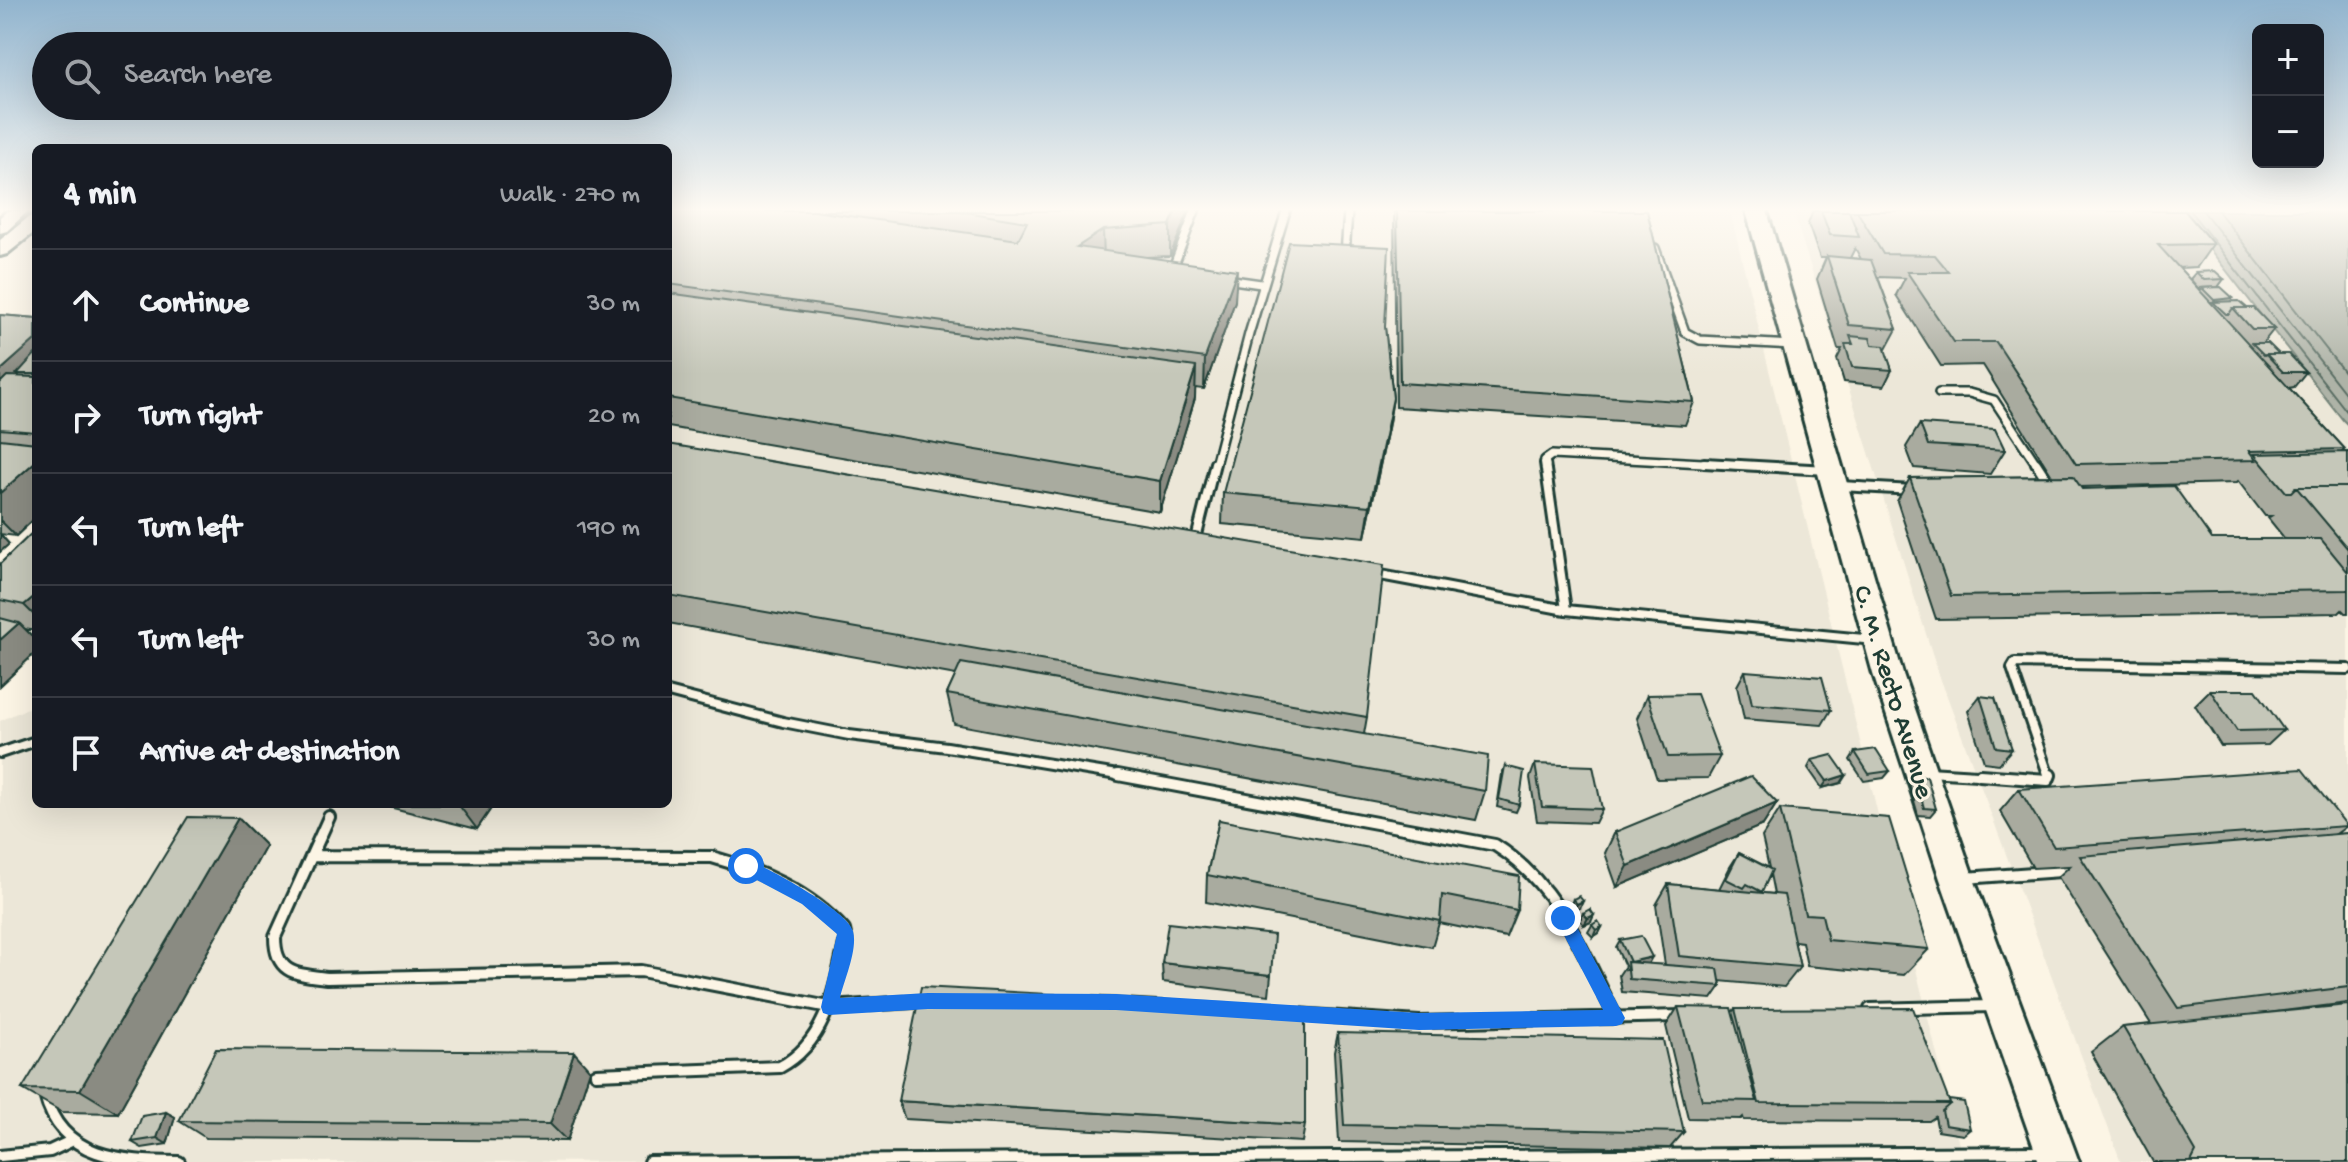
<!DOCTYPE html>
<meta charset="utf-8">
<style>
body{margin:0;font-family:"Gochi Hand",sans-serif;background:#242831;color:#f1f3f6}
.controls{position:absolute;right:24px;top:24px;display:grid;overflow:hidden;border-radius:12px;box-shadow:0 8px 32px #0002}
.controls button{width:72px;height:72px;display:grid;place-items:center;padding:0;border:0;border-bottom:2px solid #363941;background:#171b24;color:#f1f3f6;font:40px sans-serif}
.stop{position:absolute;width:24px;height:24px;margin:-18px;border:6px solid #1a73e8;border-radius:50%;background:#fff}
.stop.end{background:#1a73e8;border-color:#fff;box-shadow:0 2px 8px #0008}
.list{margin:0;padding:0;list-style:none}
h2{display:flex;justify-content:space-between;align-items:center;height:104px;margin:0;padding:0 32px;font-size:34px}
h2 small{font-size:26px;font-weight:400;color:#9ea1a6}
.list li{display:grid;grid-template-columns:52px 1fr auto;gap:24px;align-items:center;box-sizing:border-box;height:112px;padding:0 32px;border-top:2px solid #363941}
.list b{display:block;font-size:30px;white-space:nowrap}
.list em{font-size:26px;font-style:normal;color:#9ea1a6}
.icon{flex:none;width:44px;height:44px;fill:none;stroke:currentColor;stroke-width:2;stroke-linecap:round;stroke-linejoin:round}
.map{position:relative;flex:none;width:2348px;height:1162px;overflow:hidden}
.search{position:absolute;background:#171b24;box-shadow:0 8px 32px #0002;left:32px;top:32px;width:640px;height:88px;display:flex;align-items:center;gap:20px;box-sizing:border-box;padding:0 28px;border-radius:44px;color:#9ea1a6;font-size:30px}
.panel{position:absolute;background:#171b24;box-shadow:0 8px 32px #0002;left:32px;top:144px;width:640px;height:664px;border-radius:12px}
.map>svg:first-child{display:block}
</style>
<div class="map">
<svg width="2348" height="1162" viewBox="0 0 2348 1162">
<rect width="100%" height="100%" fill="#fcf5e5"/>
<filter id="ink" filterUnits="userSpaceOnUse"><feTurbulence type="fractalNoise" baseFrequency=".0125" numOctaves="2"/><feDisplacementMap in="SourceGraphic" scale="16" xChannelSelector="R" yChannelSelector="G"/><feConvolveMatrix kernelMatrix="1 2 1 2 8 2 1 2 1" color-interpolation-filters="sRGB"/></filter>
<g filter="url(#ink)">
<path fill="#ece7d8" d="M668 211H1730L1963 1161 0 1162V721L36 704V804H668Z
M1793 211H2180L2348 425V1162H2121L1938 672Z"/>
<path fill="#aeb3a7" stroke="#758479" stroke-width="2" d="M2180 211H2348V425L2343 420Z"/>
<g fill="none" stroke-linecap="round" stroke-linejoin="round">
<path stroke="#586c62" stroke-width="2" d="M2190 211 2348 413
M2203 211 2348 397
M2218 211 2348 377"/>
<g stroke="#1f3d34" stroke-width="12">
<path id="service-far2" d="M1655 248 1685 332 1700 340 1793 345
M1345 255 1348 211
M1172 270 1195 211
M1226 279 1261 284
M1939 393H1969L1994 400 2037 465
M1215 465 1249 334 1286 211
M1546 465 1545 460 1552 455 1741 465"/>
</g>
<g stroke="#1f3d34" stroke-width="14">
<path id="service-far1" d="M1545 463 1566 610 1874 640
M1704 463 1828 470
M2036 463 2049 483
M1840 486 1914 490
M1193 539H1196L1215 463
M1375 574 1566 610
M668 692 783 722 849 735 947 747 1130 777
M0 753 36 741
M1928 772 2010 777
M2049 777 2012 668 2015 663 2348 669"/>
</g>
<g stroke="#1f3d34" stroke-width="16">
<path id="service" d="M1118 775 1495 845C1558 884 1584 955 1616 1018
M1980 775 2048 780 2050 775
M329 817 275 937C275 974 296 974 327 978L641 971 829 1007 929 1001
M312 856 712 857C761 871 809 891 844 930L846 939C835 987 827 1042 780 1067L596 1074
M1965 878 2075 870
M1870 1009 1992 1006
M1295 1014 1419 1022 1681 1016
M45 1095C61 1159 122 1161 179 1162
M0 1156 50 1151 71 1141
M649 1162 2043 1152"/>
</g>
<g stroke="#1f3d34" stroke-width="6">
<path id="primary" d="M7 211H28L7 231 0 233V217Z
M36 215V231L7 254 0 256V240L29 217Z"/>
</g>
<g stroke="#1f3d34" stroke-width="6">
<path id="trunk" d="M1746 211H1767L1903 674 1974 879 2079 1162H2039L1940 879 1873 674Z"/>
</g>
<use href="#service-far2" stroke="#fcf5e5" stroke-width="7"/>
<use href="#service-far1" stroke="#fcf5e5" stroke-width="8"/>
<use href="#service" stroke="#fcf5e5" stroke-width="10"/>
<use href="#primary" fill="#fcf5e5" fill-rule="evenodd"/>
<use href="#trunk" fill="#fcf5e5" fill-rule="evenodd"/>
</g>
<path fill="#a9ab9f" stroke="#1f3d34" stroke-width="2" fill-rule="evenodd" d="M668 211H1189L1170 256 1146 257 1235 301 1204 389 1195 388V398L1160 512 668 427Z
M1394 211H1647L1694 402 1685 425 1396 407Z
M1813 211H2185L2213 244 2197 267 2179 268 2200 291 2202 288 2233 298 2231 301 2247 308 2274 329 2263 343 2306 372 2294 387 2289 388 2345 449 2342 452H2348V613H2345L2342 610 2339 613 1936 619 1897 501 1910 478 2052 476 1983 365 1941 366 1896 295 1905 278 1878 277 1897 329 1885 351 1892 370 1884 386 1844 382 1837 359 1842 349H1838L1817 279 1826 258H1820L1808 224ZM1855 248 1861 259 1850 258ZM2238 481 2265 516H2271L2268 518 2285 539H2212L2082 489 2081 487 2236 483Z
M2196 272 2224 279 2218 287 2198 288 2190 279Z
M0 315 36 318V517L16 536 0 534 9 544 0 552Z
M1385 327 1393 398 1388 428 1365 537 1222 524 1223 493Z
M1920 424 2005 450 1990 474 1914 468 1906 447Z
M668 444 1367 717 1364 734 1485 791 1476 820 954 724 947 694 956 675 668 623Z
M36 529V631L25 629 36 640V652L0 686V564Z
M1745 671 1831 710 1822 725 1744 719 1737 686Z
M2210 690 2284 730 2268 745 2221 746 2195 705Z
M1647 695 1720 756 1708 778 1657 779 1637 718Z
M1980 696 2012 749 1999 764 1984 762 1968 711Z
M1855 752 1890 771 1884 778 1864 781 1850 760Z
M1812 760 1841 783 1822 788 1808 768Z
M1535 764 1602 809 1595 823 1537 821 1530 778Z
M1505 766 1519 805 1516 812 1497 807 1502 774Z
M1915 776 1936 809 1930 816 1918 815 1909 783Z
M2019 789 2347 826 2336 834 2348 833V1003L2250 1015 2348 1162H2153L2091 1052 2123 1027 2151 1024 2058 877 2070 866 2033 868 2000 811Z
M1777 803 1763 825 1617 887 1605 853 1615 832Z
M377 804H494L477 829Z
M1780 809 1929 949 1904 975 1807 966 1802 942 1794 941 1800 967 1784 987 1720 981 1721 986 1712 999 1622 992 1619 975 1625 966 1616 947 1620 940 1647 964 1665 965 1656 905 1668 884 1719 889 1730 867 1739 853 1769 868 1762 837ZM1770 874 1774 894 1761 893Z
M238 818 266 846 118 1113 62 1112 22 1089Z
M1219 820 1517 910 1506 937 1439 923 1432 947 1206 902 1207 875Z
M1573 899 1580 908 1574 911 1570 906Z
M1583 913 1591 922 1584 925 1580 920Z
M1592 925 1602 927 1599 933 1593 937 1588 932Z
M1162 963 1271 975 1269 995 1163 982Z
M1678 1007 1732 1012 1735 1009 1949 1100 1970 1129 1963 1135 1938 1131 1935 1117 1929 1121 1744 1120 1743 1117 1741 1119 1688 1118 1666 1026Z
M1338 1033 1684 1132 1670 1148 1339 1142 1334 1052Z
M590 1070 567 1141 206 1138 179 1121Z
M898 1101 1305 1125 1302 1142 905 1119Z
M166 1112 175 1117 167 1144 142 1148 132 1142Z"/>
<path fill="#8a8b82" stroke="#1f3d34" stroke-width="2" d="M1176 211H1189L1170 256V225Z
M1103 230 1104 260 1077 247Z
M1237 270 1235 301 1204 389 1205 358Z
M36 339V374H17L34 394 0 426V371Z
M1196 367 1195 398 1160 512V481Z
M1393 398 1388 428 1365 537 1370 506Z
M36 461V517L16 536 0 520V493Z
M0 534 9 544 0 552Z
M36 595V617L24 605Z
M19 623 36 640V652L0 686V640Z
M1846 775 1841 783 1822 788 1827 781Z
M1777 803 1763 825 1617 887 1628 866Z
M458 804H494L477 829Z
M238 818 266 846 118 1113 80 1090Z
M1583 901 1580 908 1574 911 1577 904Z
M1594 915 1591 922 1584 925 1588 918Z
M1602 927 1599 933 1593 937 1596 930Z
M1652 957 1648 964 1626 969 1630 962Z
M574 1052 590 1070 567 1141 550 1124Z
M166 1112 175 1117 167 1144 157 1138Z"/>
<path fill="#c5c7b9" stroke="#1f3d34" stroke-width="2" d="M668 211H814L1018 240 1027 222 959 211H1176L1170 225 1103 230 1077 247 1237 270 1205 358 668 284Z
M1397 211H1647L1694 402 1400 383Z
M1821 211H1849L1859 237 1830 235Z
M1857 211H2185L2213 244 2158 245 2345 449 2249 451 2256 460 2076 464 1996 342H1954L1907 272H1949L1935 255 1883 254Z
M1289 242 1389 247 1385 327 1393 398 1370 506 1223 493Z
M1827 256 1871 260 1897 329 1849 325Z
M2215 271 2224 279 2204 280 2196 272Z
M2221 287 2233 298 2214 300 2202 288Z
M668 293 1196 367 1160 481 668 398Z
M2239 301 2247 308H2233L2229 314H2226L2213 302Z
M2233 308H2254L2274 329H2252Z
M0 315 36 318V339L0 371Z
M1850 336 1870 338 1872 345 1884 346 1892 370 1852 367 1845 344H1853Z
M2252 343H2268L2279 354H2266L2264 355Z
M36 353V374H17Z
M2266 354H2289L2306 372H2283Z
M7 376 36 377V432L0 429V383Z
M1920 424 1995 429 2005 450 1928 445Z
M0 439 36 443V461L0 493Z
M668 444 1384 565 1367 717 668 595Z
M2348 452V487H2296L2291 492H2286L2254 454Z
M2073 476 2082 489 2174 486 2212 539H2321L2348 572V590L1951 596 1910 478Z
M2296 487H2348V549Z
M36 529V595L24 605 0 600V564Z
M0 618 19 623 0 640Z
M961 663 1488 756 1485 791 947 694Z
M1745 671 1822 677 1831 710 1752 704Z
M2210 690H2256L2284 730 2237 731Z
M1697 694 1720 756 1668 757 1647 695Z
M1980 696 1995 698 2012 749 1996 747Z
M1876 749 1890 771 1869 774 1855 752Z
M1832 755 1846 775 1827 781 1812 760Z
M1535 764 1593 766 1602 809 1542 807Z
M1505 766 1524 771 1519 805 1499 799Z
M2302 769 2347 826 2054 847 2019 789Z
M1751 776 1777 803 1628 866 1615 832Z
M1915 776 1927 777 1936 809 1924 808Z
M1780 809 1889 818 1929 949 1828 940 1822 915 1805 914Z
M188 817 238 818 80 1090 22 1089Z
M1219 820 1519 876 1517 910 1442 895 1440 921 1207 875Z
M2348 833V987L2178 1008 2080 856Z
M1739 853 1772 870 1762 892 1747 884 1744 888 1726 879Z
M1668 884 1784 895 1800 967 1679 956Z
M1579 896 1583 901 1577 904 1573 899Z
M1590 909 1594 915 1588 918 1583 913Z
M1598 921 1602 927 1596 930 1592 925Z
M1168 923 1274 935 1271 975 1162 963Z
M1641 936 1652 957 1630 962 1620 940Z
M1627 962 1718 969 1721 986 1629 979Z
M921 987 1305 1008V1125L898 1101Z
M2348 1005V1162H2191L2196 1152 2123 1027Z
M1678 1007 1731 1008 1757 1101 1702 1100Z
M1913 1008 1950 1104 1759 1103 1735 1009Z
M1338 1033 1663 1040 1684 1132 1344 1125Z
M216 1049 574 1052 550 1124 179 1121Z
M1949 1100 1964 1102 1970 1129 1945 1125 1942 1111 1950 1104Z
M166 1112 157 1138 132 1142 142 1116Z"/>
</g>
<linearGradient id="sky" x2="0" y2="1"><stop stop-color="#91b4ce"/><stop offset="0.56" stop-color="#fefaf3"/><stop offset="1" stop-color="#fefaf3" stop-opacity="0"/></linearGradient>
<rect width="2348" height="374" fill="url(#sky)"/>
<path fill="#1a73e8" d="M746 859C768 868 847 910 853 931 858 950 844 980 840 998L928 993 1116 994 1419 1013 1603 1010 1555 918 1563 910 1569 912 1625 1018 1622 1024 1616 1026 1419 1030 1116 1010 928 1009 829 1015 823 1013 821 1007 837 934 802 904 740 871 738 866Z"/>
<g text-anchor="middle" stroke-width="6" stroke-linejoin="round" paint-order="stroke">
<g font-size="28" fill="#1f3d34" stroke="#fcf5e5">
<text transform="translate(1896 691) rotate(73)" y="10">C. M. Recto Avenue</text>
</g>
</g>
</svg>
<div class="controls">
<button>+</button>
<button>−</button>
</div>
<div class="stop" style="left:746px;top:866px"></div>
<div class="stop end" style="left:1563px;top:918px"></div>
<div class="search"><svg class="icon" aria-label="search" viewBox="0 0 24 24"><circle cx="10" cy="10" r="6"/><path d="M15 15l6 6"/></svg>Search here</div>
<section class="panel">
<h2>4 min<small>Walk · 270 m</small></h2>
<ul class="list">
<li><svg class="icon" aria-label="ahead" viewBox="0 0 24 24"><path d="M12 20V5M6 11l6-6 6 6"/></svg><div><b>Continue</b></div><em>30 m</em></li>
<li><svg class="icon" aria-label="right" viewBox="0 0 24 24"><path d="M7 20v-9h11M14 6l5 5-5 5"/></svg><div><b>Turn right</b></div><em>20 m</em></li>
<li><svg class="icon" aria-label="left" viewBox="0 0 24 24"><path d="M17 20v-9H6M10 6l-5 5 5 5"/></svg><div><b>Turn left</b></div><em>190 m</em></li>
<li><svg class="icon" aria-label="left" viewBox="0 0 24 24"><path d="M17 20v-9H6M10 6l-5 5 5 5"/></svg><div><b>Turn left</b></div><em>30 m</em></li>
<li><svg class="icon" aria-label="arrive" viewBox="0 0 24 24"><path d="M6 21V4h12l-3 4 3 4H6"/></svg><div><b>Arrive at destination</b></div></li>
</ul>
</section>
</div>
